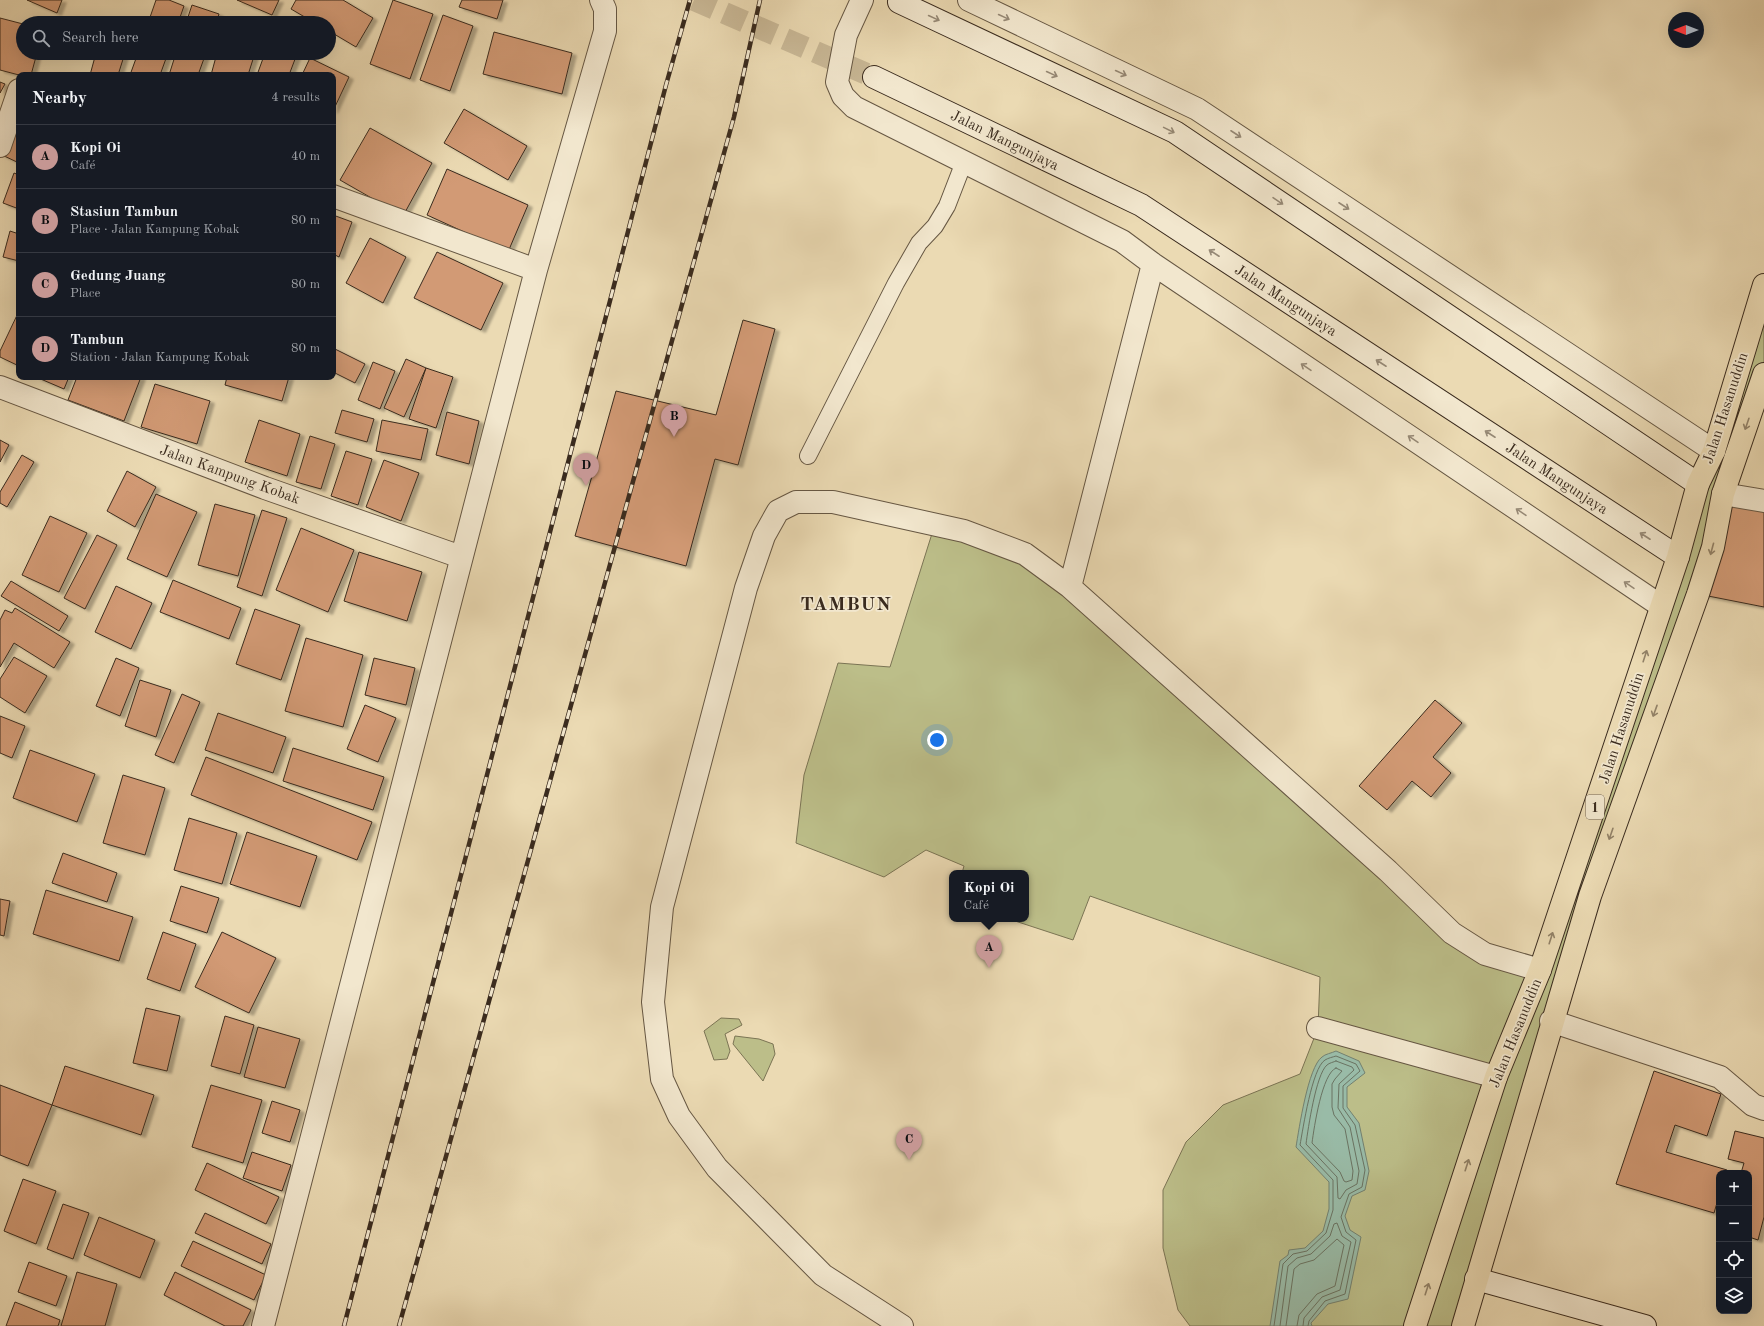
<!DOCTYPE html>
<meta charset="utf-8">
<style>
body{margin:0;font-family:"Old Standard TT",serif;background:#20242c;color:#f1f3f6}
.controls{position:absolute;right:12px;bottom:12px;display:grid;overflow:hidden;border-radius:8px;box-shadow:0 4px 16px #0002}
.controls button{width:36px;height:36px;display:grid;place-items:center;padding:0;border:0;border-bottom:1px solid #363941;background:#171b24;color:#f1f3f6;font:20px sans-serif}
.compass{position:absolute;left:1668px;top:12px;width:36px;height:36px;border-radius:50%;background:#171b24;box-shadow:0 4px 16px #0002;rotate:270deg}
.you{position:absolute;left:937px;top:740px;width:14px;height:14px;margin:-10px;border:3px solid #fff;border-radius:50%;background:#1a73e8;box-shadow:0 0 0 6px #1a73e833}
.badge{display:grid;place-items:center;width:26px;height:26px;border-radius:50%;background:#c59692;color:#111;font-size:13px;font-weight:700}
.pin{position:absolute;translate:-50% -33px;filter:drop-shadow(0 1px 2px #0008)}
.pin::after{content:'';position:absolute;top:21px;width:14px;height:12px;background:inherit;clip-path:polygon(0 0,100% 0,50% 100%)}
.popup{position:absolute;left:949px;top:870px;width:80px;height:52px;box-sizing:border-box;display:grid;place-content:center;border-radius:8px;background:#171b24;filter:drop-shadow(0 1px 3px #0005);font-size:13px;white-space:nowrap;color:#9ea1a6}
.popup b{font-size:15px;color:#f1f3f6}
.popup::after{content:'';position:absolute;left:50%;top:100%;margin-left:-8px;border:8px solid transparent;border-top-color:#171b24}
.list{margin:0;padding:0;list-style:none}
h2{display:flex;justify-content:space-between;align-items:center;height:52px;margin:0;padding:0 16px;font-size:17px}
h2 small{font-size:13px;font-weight:400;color:#9ea1a6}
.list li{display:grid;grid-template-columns:26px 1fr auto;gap:12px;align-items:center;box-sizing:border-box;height:64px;padding:0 16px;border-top:1px solid #363941}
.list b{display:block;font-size:15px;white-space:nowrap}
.list p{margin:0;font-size:13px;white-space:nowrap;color:#9ea1a6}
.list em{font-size:13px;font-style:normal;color:#9ea1a6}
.icon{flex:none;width:22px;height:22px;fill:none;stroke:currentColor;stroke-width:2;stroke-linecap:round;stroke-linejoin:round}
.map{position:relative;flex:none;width:1764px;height:1326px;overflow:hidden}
.search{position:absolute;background:#171b24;box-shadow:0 4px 16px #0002;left:16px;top:16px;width:320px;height:44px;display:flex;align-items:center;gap:10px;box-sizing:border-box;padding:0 14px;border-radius:22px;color:#9ea1a6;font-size:15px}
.panel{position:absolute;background:#171b24;box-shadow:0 4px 16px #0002;left:16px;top:72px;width:320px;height:308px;border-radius:8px}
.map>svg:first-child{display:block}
</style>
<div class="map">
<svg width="1764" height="1326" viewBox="0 0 1764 1326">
<defs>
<filter id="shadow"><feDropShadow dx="4.5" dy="2.5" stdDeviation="1" flood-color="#0004"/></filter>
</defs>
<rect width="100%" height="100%" fill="#ebdab3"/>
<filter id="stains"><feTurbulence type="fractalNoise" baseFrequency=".005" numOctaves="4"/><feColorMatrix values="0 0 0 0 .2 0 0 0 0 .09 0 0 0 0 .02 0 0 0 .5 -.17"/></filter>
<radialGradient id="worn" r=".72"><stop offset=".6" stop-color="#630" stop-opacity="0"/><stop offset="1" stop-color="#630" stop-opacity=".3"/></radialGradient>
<path fill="#bcbe89" stroke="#7b7454" d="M1764 285V374L1463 1326H1190L1178 1310 1163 1248V1190L1186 1142 1223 1105 1300 1074 1318 1028 1320 977 1090 896 1073 940 1009 919H1026V873H962L964 866 926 850 884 877 796 843 804 775 838 663 890 667 935 524 1025 554 1452 933 1540 970Z
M721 1018 739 1019 742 1025 725 1034 730 1051 727 1059 714 1060 704 1031Z
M735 1036 759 1039 773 1044 775 1054 763 1081 733 1044Z"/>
<path fill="#99bba7" stroke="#738170" d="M1336 1051 1359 1061 1365 1073 1347 1087V1107L1359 1123 1369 1171 1365 1190 1352 1196 1345 1216 1350 1230 1361 1237 1348 1299 1328 1304 1311 1323 1312 1326H1270L1280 1261 1288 1255 1289 1250 1305 1248 1323 1231 1329 1209V1182L1296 1147C1299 1129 1308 1067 1322 1057 1325 1054 1332 1053 1336 1051Z"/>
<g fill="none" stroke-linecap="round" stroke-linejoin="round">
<path stroke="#6a7362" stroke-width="1" d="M1336 1061 1352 1067 1354 1070 1339 1084 1338 1108 1350 1127 1359 1171 1357 1184 1346 1190 1340 1199 1338 1198 1337 1177 1306 1144C1308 1129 1316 1074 1327 1065 1329 1063 1334 1062 1336 1061Z
M1336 1068 1342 1071 1335 1079 1332 1084V1107L1334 1115 1345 1129 1353 1171 1352 1180 1346 1182 1344 1181 1340 1172 1312 1143C1314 1128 1322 1073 1336 1068Z
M1274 1326 1283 1264 1293 1254 1307 1251 1326 1233 1333 1210V1180L1300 1145C1303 1129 1312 1068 1325 1060 1328 1058 1333 1057 1336 1056L1356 1064 1360 1071 1343 1086V1108L1355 1125 1365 1170 1362 1187 1349 1194 1341 1217 1346 1232 1356 1240 1345 1294 1325 1301 1309 1321 1308 1326
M1280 1326 1288 1266 1297 1258 1311 1254 1330 1236 1334 1224 1337 1223 1342 1236 1351 1242 1340 1290 1322 1297 1304 1318 1303 1326
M1286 1326 1294 1269 1300 1264 1314 1260 1337 1239 1344 1245 1335 1286 1317 1294 1299 1315 1297 1326"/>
</g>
<path fill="#d29a74" stroke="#3a2b1e" filter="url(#shadow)" d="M27 0H62L57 13Z
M156 0H169L184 6 178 23H148Z
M237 0H279L272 15Z
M296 0H343L373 18 356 47 329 31V23H315L291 9Z
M393 0 433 14 410 79 370 64Z
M462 0H503L497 19 459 7Z
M192 5 219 14 216 23H186Z
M443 15 473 26 450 91 420 80Z
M0 18 23 24V53H37L31 75H19L0 70Z
M494 32 572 53 562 94 483 74Z
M96 53H125L118 75H90Z
M138 53H168L160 75H130Z
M176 53H206L198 75H169Z
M217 53H255L248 75H211Z
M265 53 297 54 289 75H257Z
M310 58 349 77 333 111V75H302Z
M0 82 5 84 0 93Z
M464 109 527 146 508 180 444 143Z
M19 110V163L0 154Z
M370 128 432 163 403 216 340 180Z
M447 169 528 205 508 252 427 215Z
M14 173 19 175V209L3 203Z
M333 215 352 222 339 257 333 254Z
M10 231 19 234V261L3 257Z
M370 238 406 257 383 303 346 283Z
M437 252 503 283 481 330 414 298Z
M19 311V366L0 357V351Z
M743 320 775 329 738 465 715 459 686 566 575 536 616 391 716 415Z
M333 348 365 364 355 383 333 372Z
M406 359 426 368 404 417 384 408Z
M373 362 395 371 380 409 358 400Z
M426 368 453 377 436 428 409 419Z
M36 377H69L64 389Z
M77 377H141L124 421 68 400Z
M227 377H289L282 401 225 385Z
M155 384 210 401 197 444 141 427Z
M342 410 374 419 367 442 335 433Z
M447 412 479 421 469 464 436 455Z
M259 420 300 434 287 476 245 462Z
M382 420 428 429 421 460 376 451Z
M310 436 335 444 321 489 296 482Z
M0 440 9 445 0 462Z
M346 451 372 459 358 505 331 496Z
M22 455 34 462 7 507 0 503V492Z
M384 460 419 473 401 521 366 507Z
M127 471 156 487 135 527 107 511Z
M156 494 197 512 167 577 127 559Z
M1723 494 1764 501V607L1698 594Z
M215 504 255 515 238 576 198 565Z
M262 510 287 518 262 596 237 587Z
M50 516 87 533 59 592 22 575Z
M301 528 354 550 328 612 276 590Z
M97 535 117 545 85 609 64 598Z
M359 552 422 572 407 621 344 601Z
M173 580 241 608 229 639 160 612Z
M11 581 68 616 59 631 1 596Z
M116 586 152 603 131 649 95 632Z
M15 608 70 642 54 668 14 643 0 667V620L5 610 12 613Z
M255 609 300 625 281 680 236 664Z
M306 638 363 655 343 727 285 711Z
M14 657 47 676 25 713 0 697V679Z
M116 658 139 668 120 716 96 706Z
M374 658 415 668 406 705 365 695Z
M140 680 171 690 156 737 125 726Z
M182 694 200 702 174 763 155 755Z
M1435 700 1462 723 1433 757 1451 773 1431 797 1412 781 1387 810 1359 786Z
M365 705 396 718 378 762 347 749Z
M218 713 286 737 273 773 205 750Z
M0 716 25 726 12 758 0 753Z
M293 748 384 777 373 810 283 781Z
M30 750 95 774 77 822 13 798Z
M206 757 372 822 357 860 191 795Z
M123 775 165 788 145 855 103 843Z
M189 818 237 833 222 884 174 870Z
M247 832 317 856 300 907 230 884Z
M63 853 117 873 107 902 52 883Z
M181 886 219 898 207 933 170 921Z
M46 890 133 917 119 961 33 934Z
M0 899 10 901 4 936 0 935Z
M163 932 196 944 180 991 147 979Z
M222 932 276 958 249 1013 195 987Z
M146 1008 180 1016 167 1071 133 1063Z
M225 1016 254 1025 240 1074 211 1066Z
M258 1027 300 1039 285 1088 244 1077Z
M65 1066 154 1095 141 1135 52 1105Z
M1654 1071 1721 1094 1707 1136 1675 1125 1666 1152 1727 1170 1726 1173H1719V1196L1714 1213 1616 1184Z
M0 1085 52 1105 28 1166 0 1155Z
M211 1085 262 1100 243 1163 192 1147Z
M272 1101 300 1110 290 1142 262 1133Z
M1735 1131 1764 1138V1217L1758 1240 1749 1237V1173H1741L1744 1163 1728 1159Z
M252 1152 291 1165 282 1191 243 1178Z
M207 1163 279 1197 266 1224 195 1190Z
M23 1179 56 1191 36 1244 4 1231Z
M63 1204 89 1213 73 1259 47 1249Z
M205 1213 271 1244 262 1264 195 1233Z
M99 1217 155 1240 140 1278 84 1255Z
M193 1241 266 1275 254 1300 181 1266Z
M29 1262 67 1276 56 1306 18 1292Z
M77 1272 117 1284 105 1326H61Z
M175 1272 251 1310 243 1326H225L164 1295Z
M15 1302 60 1320 58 1326H6Z"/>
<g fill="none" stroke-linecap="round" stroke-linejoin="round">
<path stroke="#c8b795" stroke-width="22" stroke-dasharray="22 11" stroke-linecap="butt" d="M694 0 874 77"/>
<g stroke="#665743" stroke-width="18">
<path id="lane" d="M808 456 896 283 919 243 935 226 947 206 964 162"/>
</g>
<g stroke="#665743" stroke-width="24">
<path id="street" d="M862 0 846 35 837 82 843 96 854 107 1122 241 1153 264 1661 606
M969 0 1197 109 1714 451
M0 146 19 90
M333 196 536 270
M0 387 265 488 461 557
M1723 494 1764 501
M1070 587 1153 264
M1551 1021 1720 1077 1753 1105 1764 1109
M1318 1028 1496 1077
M263 1326 536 270 605 31V9L601 0
M902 1326 823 1275 717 1168 679 1116 662 1079 653 1002 662 907 746 588 764 536 778 511 796 502H833L964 531 1025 554 1070 587 1388 871 1452 933 1485 954 1540 970"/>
</g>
<g stroke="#3a2b1e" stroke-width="24">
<path id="secondary" d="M899 2 1175 132 1698 484
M874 77 1141 205 1678 557
M1476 1279 1645 1326"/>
</g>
<g stroke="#3a2b1e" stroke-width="24">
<path id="highway" d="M1415 1326 1496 1077 1540 970 1678 557 1698 484 1714 451 1764 285
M1463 1326 1590 896 1698 594 1713 547 1723 494 1764 374"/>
</g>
<use href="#lane" stroke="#f2e7ce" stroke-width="16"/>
<use href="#street" stroke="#f2e7ce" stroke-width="22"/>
<use href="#secondary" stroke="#f2e7ce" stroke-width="22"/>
<use href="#highway" stroke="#ebdab3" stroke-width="22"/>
<g stroke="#3a2b1e" stroke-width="4.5">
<path id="rail" d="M344 1326 666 85 690 0
M399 1326 734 117 760 0"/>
</g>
<use href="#rail" stroke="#f2e7ce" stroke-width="3" stroke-dasharray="9" stroke-linecap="butt"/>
</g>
<defs><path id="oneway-shaft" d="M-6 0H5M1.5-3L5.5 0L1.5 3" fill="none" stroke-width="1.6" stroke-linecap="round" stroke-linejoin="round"/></defs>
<g stroke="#968976">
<use href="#oneway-shaft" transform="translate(1004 17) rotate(25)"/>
<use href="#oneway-shaft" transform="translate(934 18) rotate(25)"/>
<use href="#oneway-shaft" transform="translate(1121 73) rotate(25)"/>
<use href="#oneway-shaft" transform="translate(1052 74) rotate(25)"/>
<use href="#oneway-shaft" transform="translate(1169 130) rotate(26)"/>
<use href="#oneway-shaft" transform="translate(1236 134) rotate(33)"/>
<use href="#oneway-shaft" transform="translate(1278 201) rotate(34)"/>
<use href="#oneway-shaft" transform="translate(1344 206) rotate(33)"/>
<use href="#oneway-shaft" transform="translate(1214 253) rotate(-147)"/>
<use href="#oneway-shaft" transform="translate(1381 363) rotate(-147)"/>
<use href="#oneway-shaft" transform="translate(1306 367) rotate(-146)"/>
<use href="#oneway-shaft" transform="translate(1490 434) rotate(-147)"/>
<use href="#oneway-shaft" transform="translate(1413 439) rotate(-146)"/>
<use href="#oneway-shaft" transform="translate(1521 512) rotate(-146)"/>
<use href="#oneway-shaft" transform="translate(1645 536) rotate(-147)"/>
<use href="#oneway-shaft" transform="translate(1629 585) rotate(-146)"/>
</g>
<g stroke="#928268">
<use href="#oneway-shaft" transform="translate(1747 424) rotate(109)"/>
<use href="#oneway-shaft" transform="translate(1712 549) rotate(105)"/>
<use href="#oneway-shaft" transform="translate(1645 656) rotate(-72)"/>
<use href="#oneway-shaft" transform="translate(1655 711) rotate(110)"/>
<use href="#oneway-shaft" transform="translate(1611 834) rotate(109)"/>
<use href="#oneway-shaft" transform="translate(1551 938) rotate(-72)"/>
<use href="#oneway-shaft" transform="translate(1467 1165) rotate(-72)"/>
<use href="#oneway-shaft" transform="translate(1427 1289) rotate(-72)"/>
</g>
<g text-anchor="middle" stroke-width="3.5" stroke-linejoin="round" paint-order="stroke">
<rect fill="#f2e7ce" stroke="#716353" stroke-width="1" x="1586" y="795" width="18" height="24" rx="3"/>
<g font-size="14" font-weight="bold" fill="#3a2b1e">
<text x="1595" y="812">1</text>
</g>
<g font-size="15" fill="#3a2b1e" stroke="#f2e7ce">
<text transform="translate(1005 140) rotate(26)" y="5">Jalan Mangunjaya</text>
<text transform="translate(1286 300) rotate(33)" y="5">Jalan Mangunjaya</text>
<text transform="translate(1725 408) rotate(-72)" y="5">Jalan Hasanuddin</text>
<text transform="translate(230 474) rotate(20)" y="5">Jalan Kampung Kobak</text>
<text transform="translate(1557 478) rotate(33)" y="5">Jalan Mangunjaya</text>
<text transform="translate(1621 728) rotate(-72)" y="5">Jalan Hasanuddin</text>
<text transform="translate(1515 1033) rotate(-68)" y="5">Jalan Hasanuddin</text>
</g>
<g font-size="19" font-weight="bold" letter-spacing="1" fill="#3a2b1e" stroke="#f2e7ce">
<text x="846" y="610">TAMBUN</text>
</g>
</g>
<rect width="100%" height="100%" filter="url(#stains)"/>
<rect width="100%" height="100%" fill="url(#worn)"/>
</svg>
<div class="controls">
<button>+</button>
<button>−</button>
<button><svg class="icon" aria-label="locate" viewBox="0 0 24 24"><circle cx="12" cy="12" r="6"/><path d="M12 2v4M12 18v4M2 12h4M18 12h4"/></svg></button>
<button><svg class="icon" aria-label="layers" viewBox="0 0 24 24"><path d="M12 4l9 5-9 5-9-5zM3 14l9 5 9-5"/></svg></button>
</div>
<svg class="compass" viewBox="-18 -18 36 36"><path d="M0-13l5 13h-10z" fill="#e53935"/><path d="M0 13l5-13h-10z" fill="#9ea1a6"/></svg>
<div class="you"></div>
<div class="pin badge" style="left:989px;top:968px">A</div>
<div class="popup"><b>Kopi Oi</b>Café</div>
<div class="pin badge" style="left:674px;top:437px">B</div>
<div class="pin badge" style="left:909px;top:1160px">C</div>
<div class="pin badge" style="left:586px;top:486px">D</div>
<div class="search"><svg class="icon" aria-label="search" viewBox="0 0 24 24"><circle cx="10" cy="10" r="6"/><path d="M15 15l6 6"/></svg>Search here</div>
<section class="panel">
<h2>Nearby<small>4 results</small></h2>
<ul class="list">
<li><span class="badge">A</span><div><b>Kopi Oi</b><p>Café</p></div><em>40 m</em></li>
<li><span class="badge">B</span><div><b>Stasiun Tambun</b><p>Place · Jalan Kampung Kobak</p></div><em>80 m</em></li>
<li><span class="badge">C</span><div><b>Gedung Juang</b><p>Place</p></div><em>80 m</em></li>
<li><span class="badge">D</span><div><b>Tambun</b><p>Station · Jalan Kampung Kobak</p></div><em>80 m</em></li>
</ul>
</section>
</div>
